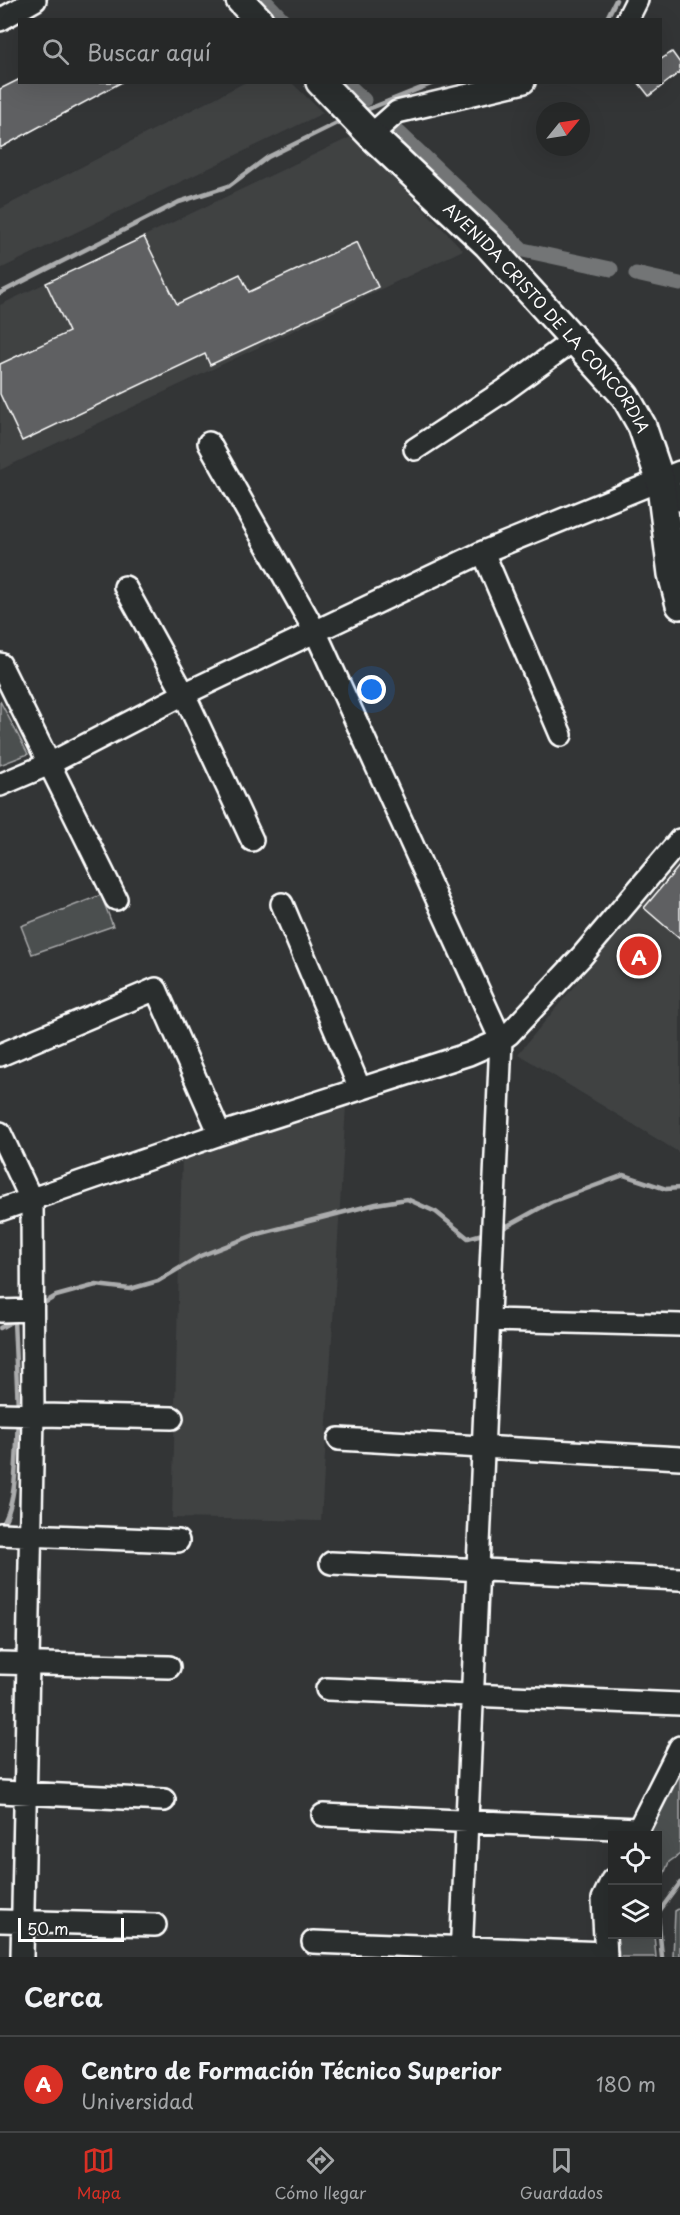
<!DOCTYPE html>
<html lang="es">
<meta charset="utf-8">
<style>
body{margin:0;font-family:"Playpen Sans",sans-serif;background:#323434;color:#f1f3f6}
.controls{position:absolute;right:18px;bottom:18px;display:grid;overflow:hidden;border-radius:0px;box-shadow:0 6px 24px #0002}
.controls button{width:54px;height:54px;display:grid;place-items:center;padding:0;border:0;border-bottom:2px solid #424445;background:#262828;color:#f1f3f6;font:30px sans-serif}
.compass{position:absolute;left:536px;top:102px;width:54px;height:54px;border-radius:50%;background:#262828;box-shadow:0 6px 24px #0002;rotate:60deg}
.scale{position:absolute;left:18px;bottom:15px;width:106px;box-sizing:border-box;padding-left:6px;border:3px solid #fff;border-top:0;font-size:16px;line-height:21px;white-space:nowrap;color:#fff;-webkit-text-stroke:4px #2a2d2e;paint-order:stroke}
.you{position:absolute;left:372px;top:690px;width:21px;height:21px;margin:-15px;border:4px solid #fff;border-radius:50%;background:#1a73e8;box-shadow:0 0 0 9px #1a73e833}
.badge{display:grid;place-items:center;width:39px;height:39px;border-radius:50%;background:#d93025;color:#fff;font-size:20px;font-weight:700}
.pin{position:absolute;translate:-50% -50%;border:3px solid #fff;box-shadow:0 2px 6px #0006}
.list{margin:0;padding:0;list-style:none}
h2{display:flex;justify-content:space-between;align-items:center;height:78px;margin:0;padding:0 24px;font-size:26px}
h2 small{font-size:20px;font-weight:400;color:#a4a6a8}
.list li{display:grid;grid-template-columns:39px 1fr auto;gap:18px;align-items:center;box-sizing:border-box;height:96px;padding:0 24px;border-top:2px solid #424445}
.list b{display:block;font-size:22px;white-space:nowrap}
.list p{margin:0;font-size:20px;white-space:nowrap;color:#a4a6a8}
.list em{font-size:20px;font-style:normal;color:#a4a6a8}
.icon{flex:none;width:33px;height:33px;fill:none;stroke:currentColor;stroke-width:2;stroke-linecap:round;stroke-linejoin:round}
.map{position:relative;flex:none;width:680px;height:1957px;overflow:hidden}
.search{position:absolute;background:#262828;box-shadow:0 6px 24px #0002;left:18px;right:18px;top:18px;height:66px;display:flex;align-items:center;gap:15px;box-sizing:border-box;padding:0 21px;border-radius:0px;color:#a4a6a8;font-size:22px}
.sheet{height:174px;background:#262828}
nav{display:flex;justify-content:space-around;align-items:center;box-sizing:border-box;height:84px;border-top:2px solid #424445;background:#262828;font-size:16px;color:#a4a6a8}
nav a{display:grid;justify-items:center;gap:3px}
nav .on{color:#d93025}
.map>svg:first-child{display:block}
</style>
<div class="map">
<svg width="680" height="1957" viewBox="0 0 680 1957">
<rect width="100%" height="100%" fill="#333536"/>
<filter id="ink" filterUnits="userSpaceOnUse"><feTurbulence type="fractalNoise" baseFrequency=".0167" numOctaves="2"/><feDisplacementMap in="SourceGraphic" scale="12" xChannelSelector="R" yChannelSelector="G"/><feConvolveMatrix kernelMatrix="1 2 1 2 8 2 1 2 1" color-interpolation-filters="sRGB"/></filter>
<g filter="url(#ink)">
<path fill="#404243" d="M244 83H292L323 113 0 269V209Z
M353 136 463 250 0 470V305Z
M680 858V1153L518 1054Z
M346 1105 321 1521 172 1518 182 1156Z"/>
<path fill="#4c4f50" stroke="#a6a7a8" stroke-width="1.5" d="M0 701 28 754 0 765Z
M101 895 113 926 32 954 21 926Z
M680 1772V1854L669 1862 658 1888V1836H646Z
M680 1908V1957H673L675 1911Z
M617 1935H654L656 1957H619Z"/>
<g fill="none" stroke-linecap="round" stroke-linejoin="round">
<path stroke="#abacad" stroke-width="4.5" d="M606 20 616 0
M361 112 436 82
M0 293 179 202 229 186 268 157 345 119
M498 1231 551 1202 624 1175 666 1189 680 1188
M39 1306 56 1296 96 1285 130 1289 158 1281 200 1256 254 1235 376 1204 407 1199 436 1212 468 1238 486 1233
M14 1320 18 1408
M0 1328 16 1319
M0 1528C18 1507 16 1448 18 1420
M658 1913 680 1883
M658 1914 662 1957"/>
<path stroke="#737576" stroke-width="15" d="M264 0 283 20
M345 82 364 100
M395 129 523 250 611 269
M636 274 680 284"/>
</g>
<path fill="#5f6162" stroke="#fff" stroke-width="1.5" d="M672 52 680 63V72L649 96 638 82H660V60Z
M20 79V82H122L0 148V89Z
M144 237 177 304 240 274 249 292 357 242 378 287 210 365 205 354 22 441 0 394V364L69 332 46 283Z
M680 865V939L644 908Z"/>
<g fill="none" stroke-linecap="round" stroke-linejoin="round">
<g stroke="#fff" stroke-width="26">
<path id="minor" d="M0 20 35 0
M627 20 637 0
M371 135 397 112 524 82
M209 443 316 633 501 1040 461 1957
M415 449 505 390 575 339
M660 479 680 500
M483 552 561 735
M125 587 184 694 252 840
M0 664 116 899
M0 785 49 764 184 694 483 552 680 472
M282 904 360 1089
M0 1055 156 989 220 1134
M0 1133 32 1201 33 1415 22 1957
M0 1210 220 1134 469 1054 501 1040 509 1034 582 956 680 840
M0 1311 32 1310
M489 1320 680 1325
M0 1414 172 1418
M339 1439 680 1458
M0 1534 178 1541
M331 1563 680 1579
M0 1663 169 1667
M327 1689 680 1704
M0 1792 164 1800
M323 1815 638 1829
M635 1836 680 1747
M0 1921 155 1925
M313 1942 606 1953
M606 1957 603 1899 612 1880"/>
</g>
<g stroke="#fff" stroke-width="32">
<g id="major">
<path d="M240 0 259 20"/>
<path id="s1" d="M320 82 371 135 487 244 625 396 642 426 660 479 672 574 680 605"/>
</g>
</g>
<use href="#minor" stroke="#2a2d2e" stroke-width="21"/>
<use href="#major" stroke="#2a2d2e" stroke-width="27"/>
</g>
</g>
<g text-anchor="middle" stroke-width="4.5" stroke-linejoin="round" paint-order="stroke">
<g font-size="16" fill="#fff" stroke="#2a2d2e">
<text dy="6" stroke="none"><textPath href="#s1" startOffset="328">AVENIDA CRISTO DE LA CONCORDIA</textPath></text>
</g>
</g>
</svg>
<div class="controls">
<button><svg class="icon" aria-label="locate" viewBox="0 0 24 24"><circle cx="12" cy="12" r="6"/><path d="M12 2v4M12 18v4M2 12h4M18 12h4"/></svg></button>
<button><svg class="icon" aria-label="layers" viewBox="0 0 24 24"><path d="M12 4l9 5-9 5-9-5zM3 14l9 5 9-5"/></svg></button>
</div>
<svg class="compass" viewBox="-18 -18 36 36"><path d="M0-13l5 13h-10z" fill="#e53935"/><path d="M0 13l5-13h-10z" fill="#a4a6a8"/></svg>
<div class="scale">50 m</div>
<div class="you"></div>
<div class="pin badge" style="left:639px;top:956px">A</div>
<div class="search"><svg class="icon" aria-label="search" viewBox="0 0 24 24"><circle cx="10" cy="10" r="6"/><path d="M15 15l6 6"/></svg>Buscar aquí</div>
</div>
<section class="sheet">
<h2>Cerca<small></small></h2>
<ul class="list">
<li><span class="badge">A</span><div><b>Centro de Formación Técnico Superior</b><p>Universidad</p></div><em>180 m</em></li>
</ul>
</section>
<nav>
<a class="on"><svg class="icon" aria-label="map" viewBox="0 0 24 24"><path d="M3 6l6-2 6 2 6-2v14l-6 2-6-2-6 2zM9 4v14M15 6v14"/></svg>Mapa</a>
<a><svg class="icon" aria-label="directions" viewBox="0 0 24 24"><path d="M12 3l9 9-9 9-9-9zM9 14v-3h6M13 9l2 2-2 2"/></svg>Cómo llegar</a>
<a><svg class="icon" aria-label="saved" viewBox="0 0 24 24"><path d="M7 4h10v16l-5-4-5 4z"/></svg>Guardados</a>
</nav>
